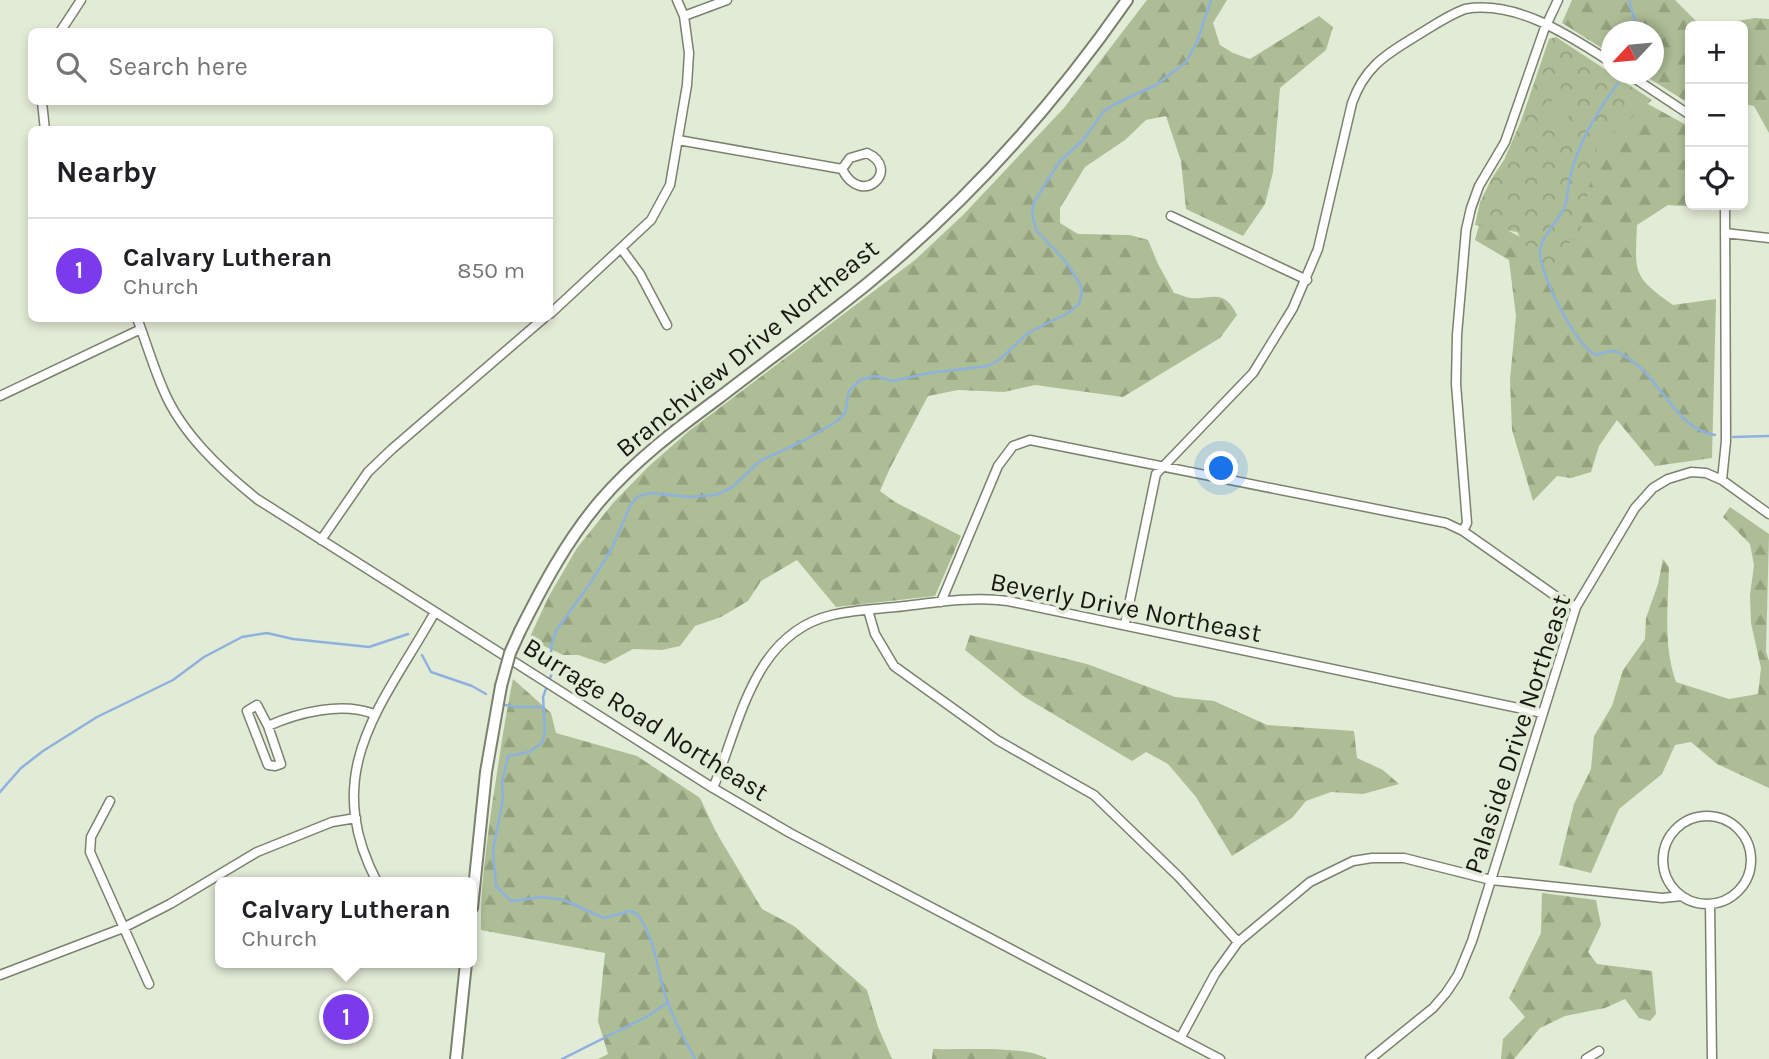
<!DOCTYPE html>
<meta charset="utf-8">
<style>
body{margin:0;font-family:Karla,sans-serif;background:#f2f2f2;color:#202124}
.controls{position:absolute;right:21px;top:21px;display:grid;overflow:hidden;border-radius:10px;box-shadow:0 4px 10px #0003}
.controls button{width:63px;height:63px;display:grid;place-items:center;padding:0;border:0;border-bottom:2px solid #e0e0e0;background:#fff;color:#202124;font:35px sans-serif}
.compass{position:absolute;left:1601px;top:21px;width:63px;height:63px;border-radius:50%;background:#fff;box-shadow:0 4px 10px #0003;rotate:244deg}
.you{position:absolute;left:1222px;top:469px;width:24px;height:24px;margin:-18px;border:5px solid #fff;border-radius:50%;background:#1a73e8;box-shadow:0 0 0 10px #1a73e833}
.badge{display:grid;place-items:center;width:46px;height:46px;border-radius:50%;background:#7c3aed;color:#fff;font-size:23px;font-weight:700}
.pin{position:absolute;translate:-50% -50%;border:4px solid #fff;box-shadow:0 2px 7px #0006}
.popup{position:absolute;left:215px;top:877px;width:262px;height:91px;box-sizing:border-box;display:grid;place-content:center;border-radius:10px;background:#fff;filter:drop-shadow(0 2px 5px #0005);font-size:23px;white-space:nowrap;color:#757577}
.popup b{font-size:26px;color:#202124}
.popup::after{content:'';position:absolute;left:50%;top:100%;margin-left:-14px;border:14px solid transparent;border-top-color:#fff}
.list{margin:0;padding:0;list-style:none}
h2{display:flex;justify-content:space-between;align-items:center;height:91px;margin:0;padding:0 28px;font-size:30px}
h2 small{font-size:23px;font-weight:400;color:#757577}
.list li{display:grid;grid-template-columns:46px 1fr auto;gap:21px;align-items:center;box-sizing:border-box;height:105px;padding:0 28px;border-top:2px solid #e0e0e0}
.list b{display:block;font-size:26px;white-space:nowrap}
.list p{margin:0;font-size:23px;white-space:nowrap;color:#757577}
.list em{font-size:23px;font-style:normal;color:#757577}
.icon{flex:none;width:38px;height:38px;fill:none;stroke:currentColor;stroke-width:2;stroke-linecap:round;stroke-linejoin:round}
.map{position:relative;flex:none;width:1769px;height:1059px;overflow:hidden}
.search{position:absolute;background:#fff;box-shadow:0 4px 10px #0003;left:28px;top:28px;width:525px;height:77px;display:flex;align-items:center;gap:18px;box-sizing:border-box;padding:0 24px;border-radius:10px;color:#757577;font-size:26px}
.panel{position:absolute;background:#fff;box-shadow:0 4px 10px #0003;left:28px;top:126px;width:525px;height:196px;border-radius:10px}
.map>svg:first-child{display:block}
</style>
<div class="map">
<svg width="1769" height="1059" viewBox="0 0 1769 1059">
<defs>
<pattern id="forest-firs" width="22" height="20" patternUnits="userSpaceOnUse" patternTransform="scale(1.75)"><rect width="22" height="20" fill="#adbd95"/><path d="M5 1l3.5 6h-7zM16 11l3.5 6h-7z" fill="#94a27f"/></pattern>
<pattern id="park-crowns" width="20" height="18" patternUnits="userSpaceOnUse" patternTransform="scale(1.75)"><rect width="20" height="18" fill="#adbd95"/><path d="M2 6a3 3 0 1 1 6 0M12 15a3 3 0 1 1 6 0" fill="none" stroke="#94a27f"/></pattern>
</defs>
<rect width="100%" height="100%" fill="#e2ebd6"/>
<path fill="url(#forest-firs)" d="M1147 0H1227L1213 23 1220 45 1233 53 1250 59 1319 16 1333 27 1326 50 1280 88 1273 172 1265 204 1243 236 1186 209 1181 161 1166 116 1146 120 1125 140 1085 167 1060 208V223L1078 234 1130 235 1148 240 1158 264 1174 293C1179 294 1185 297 1190 298 1212 300 1223 287 1237 315L1220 338 1123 397 1035 385 1004 392 958 390 928 396 890 468 880 491 895 502 961 536 935 596 836 607 797 560 761 581 748 601 721 617 695 626 680 646 662 650 633 649 605 664 578 655H563L529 639 549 596 577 548 613 503 649 466 689 431 915 260 963 215 1064 108Z
M1572 0H1675L1701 26H1690V104L1642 74H1654V32H1612L1611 54 1562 23Z
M1755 18 1769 19V133L1754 106 1743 104V26H1736L1737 21Z
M1635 97 1690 127V205H1716V208L1668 205 1637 225C1635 273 1632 276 1673 305L1716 299 1712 458 1655 466 1617 420 1599 446 1591 472 1571 478 1557 476 1533 501 1512 430 1510 380 1516 316 1509 260 1475 240 1481 218C1500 225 1515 236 1534 242L1595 140Z
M1730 507 1769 534 1766 652 1769 661V788L1717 764 1691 742 1675 745 1662 774 1619 809 1591 873 1559 865 1574 804 1591 769 1594 736 1612 706 1623 670 1645 639 1646 618 1658 584 1663 559 1669 567C1668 605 1663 646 1676 682L1729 699 1758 694 1761 668 1751 623 1750 595 1754 565 1750 544 1723 517Z
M970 635 1087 664 1175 697 1214 701 1267 725 1354 731 1357 758 1383 770 1399 784 1363 794 1331 792 1306 801 1292 818 1232 856 1196 797 1168 764 1146 752 1132 761 1023 696 965 650Z
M513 679 551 713 556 733 637 756 700 798 716 832 762 909 794 926 867 990 878 1027 892 1059H598L608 1054 598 1021 605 953 481 930C480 890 486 851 491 812 498 767 504 723 513 679Z
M1542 893 1596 900 1601 925 1588 952 1597 964 1652 971 1656 1014 1650 1021 1639 1018 1625 999 1605 1008 1565 1016 1540 1028 1514 1059H1501L1503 1039 1525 1017 1509 998 1541 933Z
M933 1049C959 1050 1028 1045 1047 1059H932Z"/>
<path fill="url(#park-crowns)" d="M1556 37 1652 100 1597 148 1580 232 1559 253 1551 285 1517 232 1475 225 1480 202 1492 178 1504 160 1521 121 1549 39Z"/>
<path fill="#adbd95" d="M1557 87 1577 95 1561 135 1541 127Z"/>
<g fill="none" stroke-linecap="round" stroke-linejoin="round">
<path stroke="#8eb1de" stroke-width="2.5" d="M1629 0 1638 32
M1618 83C1598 110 1579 141 1571 174 1568 184 1568 195 1565 206 1559 221 1540 237 1540 253 1541 276 1575 345 1596 355 1601 354 1608 351 1612 351 1619 351 1626 357 1632 361 1662 382 1678 430 1715 435
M1733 437 1769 436
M422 655 431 672 472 686 486 694
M505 705 517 707H543
M0 792 21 768 43 751 97 717 173 680 204 657 242 637 267 633 293 639 369 647 408 634
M562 1059 648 1016 668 1002
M695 1059C682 1036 670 1013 663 988 656 962 654 936 637 914L630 911 604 918 564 900 542 897 511 901 496 886 493 850 503 799 502 783 508 756 529 752 542 743 545 731 543 697 552 673 551 646 556 631 591 582 611 550 630 506 637 497 649 493 690 497 715 495 731 488 760 461 805 440 837 421 845 413 849 391 860 380 875 376 893 381 929 373 988 366 999 360 1028 333 1068 313 1079 304 1082 292 1080 284 1066 262 1036 230 1032 214 1034 202 1060 161 1084 139 1103 112 1113 105 1156 85 1186 62 1197 42 1211 0"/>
<g stroke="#7a826f" stroke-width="11">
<path id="minor" d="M684 16 727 0
M60 32 81 0
M1628 74 1690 115
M42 102 45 130
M678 140 842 169C862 209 902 169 867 153L850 158 842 169
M1171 216 1307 280
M1725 233 1769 238
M621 248 640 274 667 325
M550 314 651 220 670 185 687 85 689 53 684 16 677 0
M137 318C146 342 153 366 163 389 181 433 221 470 257 499L713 788 790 833 1220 1059
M0 396 141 329
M1722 480 1726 441 1725 205
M1463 531 1467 523 1456 384 1457 335 1466 230 1471 208 1479 186 1505 142 1544 30 1558 0
M321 540 368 472 392 449 544 318
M941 602 998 466 1013 446 1030 440 1446 523 1463 531 1557 597 1576 607
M868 610 875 634 894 666 997 740 1094 795 1179 877 1238 942
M1125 624 1156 474 1253 373 1293 308 1318 249 1352 103C1364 69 1383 56 1413 38 1430 28 1446 16 1465 9 1517 0 1570 36 1612 63
M257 705 268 726 281 764 275 766 268 765 247 711Z
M268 726C299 712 342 702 374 714
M713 788C740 725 752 634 832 615 853 610 875 609 896 607 933 603 971 596 1008 601L1542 713
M110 801 91 837 90 852 149 984
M1663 860a44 44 0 1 1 88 0a44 44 0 1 1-88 0Z
M377 882C319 770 382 706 435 612
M1710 904 1712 1059
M0 975 123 928 170 904 257 852 332 822 356 818
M1181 1037 1215 974 1238 942 1310 882 1353 861 1372 858H1404L1491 880 1662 898 1682 896
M1370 1059 1433 1008 1446 993 1458 975 1472 941 1576 607 1635 508 1653 488 1668 479 1691 472 1706 473 1722 480 1769 514
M1586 1059 1599 1051"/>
</g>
<g stroke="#7a826f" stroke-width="14">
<path id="major" d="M520 631C543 585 567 540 600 501 635 460 678 428 720 397 769 359 819 323 867 284 966 203 1054 105 1127 0
M472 908 486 772 501 686
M456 1059 466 963"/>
</g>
<use href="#minor" stroke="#fff" stroke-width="8"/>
<use href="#major" stroke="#fff" stroke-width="10"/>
<g stroke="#7a826f" stroke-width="14" stroke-linecap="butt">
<path id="major-bridge" d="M501 686 510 653 520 631"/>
</g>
<use href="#major-bridge" stroke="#fff" stroke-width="10"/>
</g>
<g text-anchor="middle" stroke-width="7" stroke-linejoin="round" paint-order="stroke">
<g font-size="26" fill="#161911" stroke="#e2ebd6">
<text transform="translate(747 348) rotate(-39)" y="9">Branchview Drive Northeast</text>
<text transform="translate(1126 607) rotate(11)" y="9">Beverly Drive Northeast</text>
<text transform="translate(646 719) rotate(32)" y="9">Burrage Road Northeast</text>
<text transform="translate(1517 734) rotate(-72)" y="9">Palaside Drive Northeast</text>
</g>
</g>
</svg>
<div class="controls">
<button>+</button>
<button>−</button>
<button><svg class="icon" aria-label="locate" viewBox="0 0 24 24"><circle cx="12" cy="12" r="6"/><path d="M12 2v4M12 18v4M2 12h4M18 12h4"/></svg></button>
</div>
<svg class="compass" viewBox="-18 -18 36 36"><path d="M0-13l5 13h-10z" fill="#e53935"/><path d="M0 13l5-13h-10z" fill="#757577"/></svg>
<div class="you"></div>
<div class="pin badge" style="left:346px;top:1017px">1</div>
<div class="popup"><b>Calvary Lutheran</b>Church</div>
<div class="search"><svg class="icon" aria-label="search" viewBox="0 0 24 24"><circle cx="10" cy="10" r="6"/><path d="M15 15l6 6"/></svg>Search here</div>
<section class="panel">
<h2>Nearby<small></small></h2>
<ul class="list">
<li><span class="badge">1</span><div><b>Calvary Lutheran</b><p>Church</p></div><em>850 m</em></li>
</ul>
</section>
</div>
